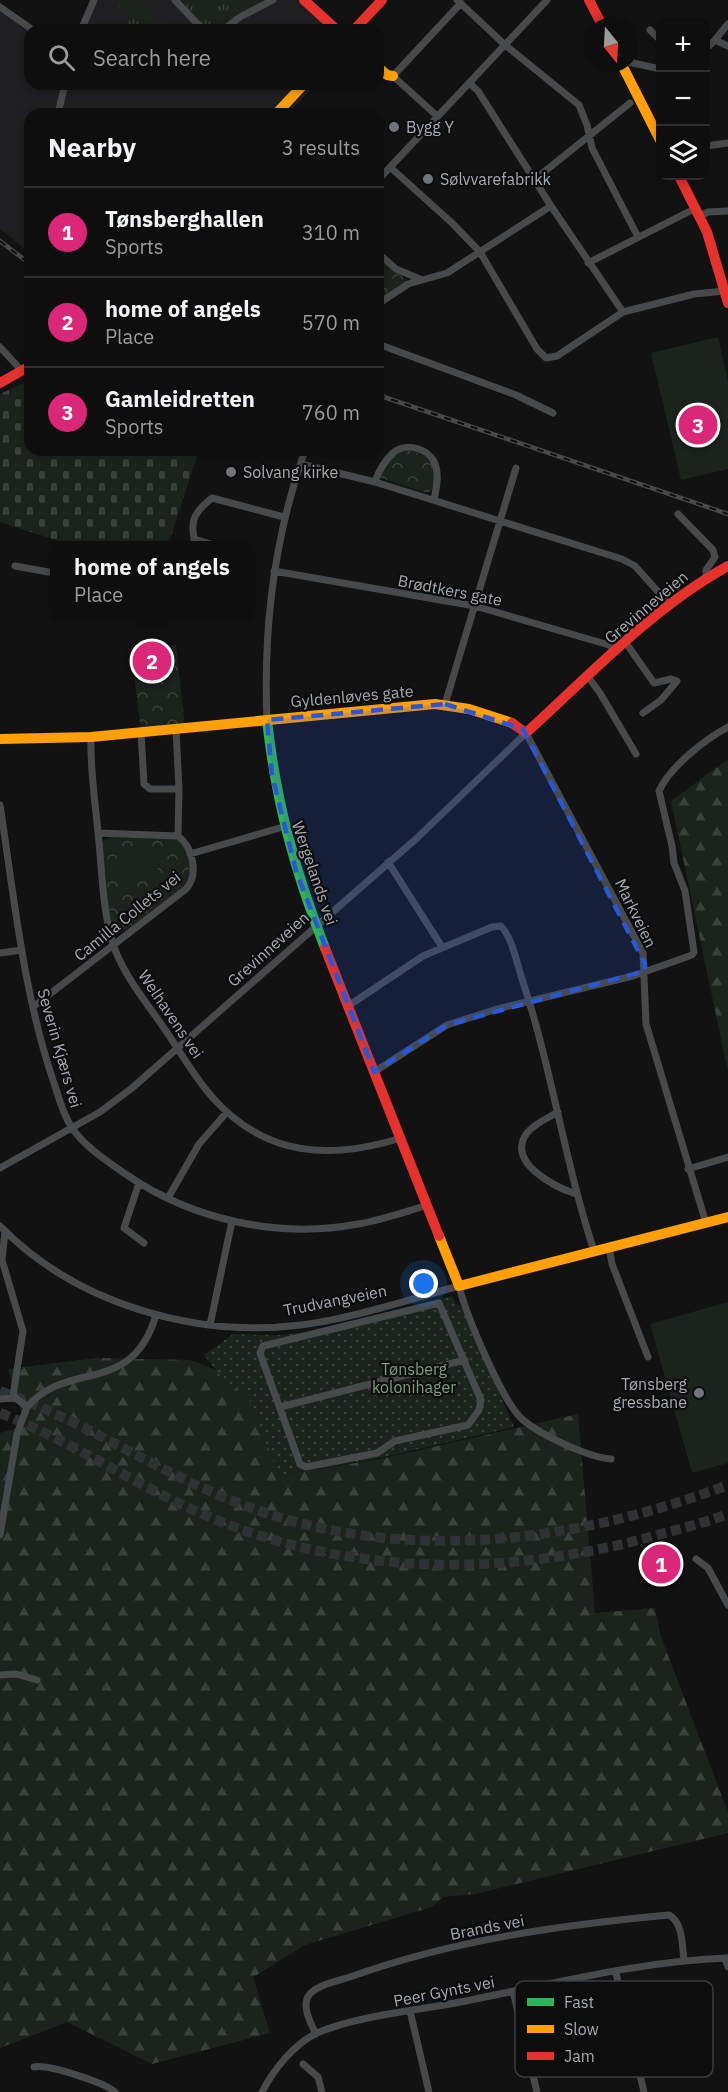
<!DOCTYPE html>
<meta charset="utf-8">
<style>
body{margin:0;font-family:"IBM Plex Sans",sans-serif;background:#1c1c1c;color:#f1f3f6}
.controls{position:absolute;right:18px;top:18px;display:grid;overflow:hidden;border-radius:12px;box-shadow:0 3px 9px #0003}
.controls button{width:54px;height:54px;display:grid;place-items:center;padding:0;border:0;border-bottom:2px solid #2e2e2e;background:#0e0e0e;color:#f1f3f6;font:30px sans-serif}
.compass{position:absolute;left:584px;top:18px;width:54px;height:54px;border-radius:50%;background:#0e0e0e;box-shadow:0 3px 9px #0003;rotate:162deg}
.you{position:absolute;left:424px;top:1284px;width:21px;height:21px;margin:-15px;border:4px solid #fff;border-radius:50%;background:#1a73e8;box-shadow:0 0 0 9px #1a73e833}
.badge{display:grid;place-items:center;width:39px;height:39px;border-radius:50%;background:#db2777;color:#fff;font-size:20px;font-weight:700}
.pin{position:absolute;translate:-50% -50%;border:3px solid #fff;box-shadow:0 2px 6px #0006}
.popup{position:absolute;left:50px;top:541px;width:204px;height:78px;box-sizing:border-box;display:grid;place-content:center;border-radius:12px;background:#0e0e0e;filter:drop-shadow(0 2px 4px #0005);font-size:20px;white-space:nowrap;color:#9b9c9e}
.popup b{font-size:22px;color:#f1f3f6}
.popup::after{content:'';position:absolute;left:50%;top:100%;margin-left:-12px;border:12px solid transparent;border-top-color:#0e0e0e}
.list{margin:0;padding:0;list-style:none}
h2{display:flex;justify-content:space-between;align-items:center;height:78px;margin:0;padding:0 24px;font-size:26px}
h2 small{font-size:20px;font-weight:400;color:#9b9c9e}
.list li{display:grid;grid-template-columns:39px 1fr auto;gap:18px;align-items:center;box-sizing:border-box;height:90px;padding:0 24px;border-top:2px solid #2e2e2e}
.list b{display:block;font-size:22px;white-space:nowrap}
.list p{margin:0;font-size:20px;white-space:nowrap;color:#9b9c9e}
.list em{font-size:20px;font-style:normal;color:#9b9c9e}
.icon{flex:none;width:33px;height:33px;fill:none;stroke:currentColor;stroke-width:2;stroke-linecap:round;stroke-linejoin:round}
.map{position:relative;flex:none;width:728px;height:2092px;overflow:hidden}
.search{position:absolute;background:#0e0e0e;box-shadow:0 3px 9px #0003;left:24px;top:24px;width:360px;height:66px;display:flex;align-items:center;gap:15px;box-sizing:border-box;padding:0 21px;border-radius:18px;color:#9b9c9e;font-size:22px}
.panel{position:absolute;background:#0e0e0e;box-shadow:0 3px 9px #0003;left:24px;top:108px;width:360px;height:348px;border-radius:18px}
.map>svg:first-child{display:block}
</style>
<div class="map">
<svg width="728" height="2092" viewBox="0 0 728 2092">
<defs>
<pattern id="grass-tufts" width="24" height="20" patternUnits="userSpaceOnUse" patternTransform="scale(1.5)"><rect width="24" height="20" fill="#1c231d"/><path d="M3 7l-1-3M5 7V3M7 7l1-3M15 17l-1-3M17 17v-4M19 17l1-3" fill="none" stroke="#3a403b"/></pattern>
<pattern id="forest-firs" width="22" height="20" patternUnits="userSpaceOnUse" patternTransform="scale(1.5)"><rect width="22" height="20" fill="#1c231d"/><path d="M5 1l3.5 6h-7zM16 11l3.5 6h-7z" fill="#3a403b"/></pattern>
<pattern id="cemetery-stones" width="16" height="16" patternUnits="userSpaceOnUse" patternTransform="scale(1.5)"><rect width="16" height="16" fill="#1c231d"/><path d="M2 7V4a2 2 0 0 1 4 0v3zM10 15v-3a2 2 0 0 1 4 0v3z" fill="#3a403b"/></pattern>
<pattern id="park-crowns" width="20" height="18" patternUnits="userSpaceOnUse" patternTransform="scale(1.5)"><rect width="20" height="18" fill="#1c231d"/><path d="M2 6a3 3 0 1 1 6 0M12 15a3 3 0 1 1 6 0" fill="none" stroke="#3a403b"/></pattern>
<pattern id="garden-dots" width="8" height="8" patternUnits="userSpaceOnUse" patternTransform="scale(1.5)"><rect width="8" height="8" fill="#1c231d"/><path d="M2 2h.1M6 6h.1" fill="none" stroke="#3a403b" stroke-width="1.8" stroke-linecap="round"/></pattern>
</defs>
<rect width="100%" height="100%" fill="#121213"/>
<path fill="#1f1f21" d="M95 0H299L333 30H85Z
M0 12 31 30 30 84H316L288 114H30V253L0 229Z"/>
<path fill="url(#grass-tufts)" d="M118 0H150L143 6 157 24 161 21 163 23 152 30H127L129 19 125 18 127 9 117 6Z
M196 0H266L214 30 198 23 182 5Z"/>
<path fill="url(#forest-firs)" d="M728 759V1072L671 801Z
M97 1358 191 1360 216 1370 229 1386 247 1394 280 1475 375 1460 578 1414 595 1613 655 1608 661 1637 728 1812V1833L475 1894 443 1897 432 1907 305 1945 253 1977 270 2033 152 2064 67 2022 0 2048V1433L25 1426 8 1369Z"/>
<path fill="url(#cemetery-stones)" d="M30 380V450H199L168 545H71L0 522V394Z"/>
<path fill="url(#park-crowns)" d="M378 256 388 267 407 280 378 301Z
M405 450C429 453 442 467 431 491L427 493 381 478 380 475 394 454Z
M176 645 185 728 141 732 131 649Z
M111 837 176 839C187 845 194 871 187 882 182 892 129 930 118 934 106 927 104 859 102 842Z"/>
<path fill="url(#garden-dots)" d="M452 1296 456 1304 461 1306 514 1427 375 1459 279 1475 247 1394 229 1386 204 1355 233 1334 281 1335 316 1331Z"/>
<path fill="#1c231d" d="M718 337 728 381V469L681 480 651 353Z
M158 849V874H117V850Z
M728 1302V1463L692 1473 650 1324Z"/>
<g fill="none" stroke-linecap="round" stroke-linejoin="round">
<path stroke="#2f3133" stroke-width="10" stroke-dasharray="10 5" stroke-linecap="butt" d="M0 1391C82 1420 153 1469 233 1501 394 1566 569 1545 728 1485
M0 1413C76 1443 144 1491 219 1521 360 1577 509 1576 654 1536 679 1529 704 1523 728 1514"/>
<path stroke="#47494b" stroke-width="7" d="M175 0 203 30
M457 0 504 44 579 105 587 125 592 148 638 237
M0 7 33 30
M81 30 94 0
M223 30 240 17 273 0
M650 30 660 40
M714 41 728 24
M706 49 715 40 728 46
M629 62 660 69
M469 83 478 91 551 206 623 312
M58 114 65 84
M437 116 393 76 461 3
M706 146 728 143
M390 167 452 223 480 252 537 349 546 358 557 356 623 312 694 294 725 291
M378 180 547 0
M534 180 630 103
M700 216 708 212 728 211
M378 253 396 269 420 279
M588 263 696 208
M378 304 408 284 447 273 551 206
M378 344 516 395 553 413
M0 347 22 371
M301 464 375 482 622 559 635 566 669 604
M375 482C378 472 385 460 393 453 406 441 432 449 436 467 439 478 436 489 434 500
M678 514 713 550 715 557 706 570V577
M194 539 218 546
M196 546C189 522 193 513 212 498L284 517
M15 566 54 573
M274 571 475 606 609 645 617 651
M626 643 654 683 671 679 677 681 661 700 643 713
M588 677 600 693 636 754
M445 704 516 468
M267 720C263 626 274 538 305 450
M141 732 144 784 150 789H179L176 729
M91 737C90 769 95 801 98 832 102 868 102 906 112 941 122 974 147 1003 166 1031 181 1053 195 1078 213 1098 266 1157 330 1160 401 1138
M0 805C14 896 23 990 52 1077 58 1094 62 1113 72 1128 85 1147 108 1162 127 1175 193 1220 279 1239 358 1224 382 1220 404 1212 428 1205
M178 836 179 789
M190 854 283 827
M388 862 442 947
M0 953 22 950
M348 1006 423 956 492 927 501 926C513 939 517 965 523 982 552 1070 565 1163 594 1251
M33 1007 186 889C199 875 193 847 178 836L98 833
M374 1072 447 1025 497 1009 633 976 692 955 694 952 685 891 674 863 672 846 659 791C669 768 705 739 728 727
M558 1112C548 1118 535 1123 527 1133 505 1162 555 1187 576 1194
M0 1168 100 1112 132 1088 417 838 526 733 643 953 646 1024 706 1223
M688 1169 728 1157
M139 1183 124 1228 144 1243
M168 1198 199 1144 227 1112
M0 1226C76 1304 195 1338 301 1325 354 1318 407 1300 459 1286 466 1314 502 1402 523 1420 541 1435 587 1457 611 1459
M609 1247 612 1264 648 1357
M439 1303 481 1400 479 1410 468 1425 395 1441 377 1453 306 1467 300 1464 260 1353 263 1346Z
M210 1325 232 1221
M0 1399 15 1398
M24 1405 27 1407C68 1359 132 1397 156 1315
M280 1407 465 1360
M0 1535 17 1434 27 1407 13 1396 23 1331 2 1260 5 1231
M696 1559 708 1568 728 1605
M0 1675 16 1674 37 1680
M725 1958 728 1967
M616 1973 644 2092
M513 1991 537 2092
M410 2011 429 2092
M316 2034C311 2024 301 2006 309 1995 316 1985 338 1981 350 1977 453 1940 560 1925 669 1915 683 1922 682 1946 684 1960
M303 2064 318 2077 322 2092
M34 2067C47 2064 104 2082 115 2092
M262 2092C274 2069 294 2044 317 2033 357 2016 412 2011 455 2003 545 1986 637 1961 728 1958"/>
<path stroke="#30b455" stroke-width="10" d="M267 720C276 802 295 872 325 948"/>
<path stroke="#ff9f0a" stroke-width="10" d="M621 63 660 140
M378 67 387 75 393 76
M276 114 304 84
M0 739 91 737 435 704 469 709 512 723
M439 1236 459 1286 728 1217"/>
<path stroke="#e5322d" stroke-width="10" d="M304 0 337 30
M589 0 603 27
M354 30 382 0
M679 176 707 232 728 303
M0 383 30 366
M512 723 526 733C590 675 652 608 728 566
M325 948 439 1236"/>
<g stroke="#47494b" stroke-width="4.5">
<path id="rail" d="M0 241 30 264
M378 395 728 514"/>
</g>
<use href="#rail" stroke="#0d0d0e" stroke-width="2" stroke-dasharray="7" stroke-linecap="butt"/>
</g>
<path fill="#2a57d4" fill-opacity="0.2" stroke="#2a57d4" stroke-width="4.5" stroke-dasharray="12 8" stroke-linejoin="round" d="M445 704 523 729 645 964V971L447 1025 374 1072 296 871 272 775 267 720Z"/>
<g fill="#71757b" stroke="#0d0d0e" stroke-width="2">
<circle cx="394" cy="127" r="6"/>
<circle cx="428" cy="179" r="6"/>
<circle cx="231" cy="472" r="6"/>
<circle cx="699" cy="1393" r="6"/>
</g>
<g text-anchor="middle" stroke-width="4.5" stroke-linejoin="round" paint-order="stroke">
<g font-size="16" fill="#a4abb3" stroke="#0d0d0e" text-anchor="start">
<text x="406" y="133">Bygg Y</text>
<text x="440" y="185">Sølvvarefabrikk</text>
<text x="243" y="478">Solvang kirke</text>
<text x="687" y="1390" text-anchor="end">Tønsberg<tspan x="687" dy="18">gressbane</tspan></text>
</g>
<g font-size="16" fill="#a4abb3" stroke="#0d0d0e">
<text transform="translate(450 590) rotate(11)" y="6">Brødtkers gate</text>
<text transform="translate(646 607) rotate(-40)" y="6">Grevinneveien</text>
<text transform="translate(352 696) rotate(-5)" y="6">Gyldenløves gate</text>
<text transform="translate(315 873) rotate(71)" y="6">Wergelands vei</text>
<text transform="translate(636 913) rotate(64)" y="6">Markveien</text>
<text transform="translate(127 916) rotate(-39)" y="6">Camilla Collets vei</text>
<text transform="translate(268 949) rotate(-42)" y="6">Grevinneveien</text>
<text transform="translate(171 1014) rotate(56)" y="6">Welhavens vei</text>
<text transform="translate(60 1048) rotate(74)" y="6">Severin Kjærs vei</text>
<text transform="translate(335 1300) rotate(-11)" y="6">Trudvangveien</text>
<text transform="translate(487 1927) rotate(-11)" y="6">Brands vei</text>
<text transform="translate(444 1991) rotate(-11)" y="6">Peer Gynts vei</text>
</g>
<g font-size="16" fill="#7e9e7b" stroke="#0d0d0e">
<text x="414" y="1375">Tønsberg<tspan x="414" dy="18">kolonihager</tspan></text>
</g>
</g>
<rect x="515" y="1981" width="198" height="96" rx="9" fill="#0d0d0e" stroke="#3a3c40" stroke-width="1.5"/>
<rect x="527" y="1998" width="27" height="8" fill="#30b455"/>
<rect x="527" y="2025" width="27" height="8" fill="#ff9f0a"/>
<rect x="527" y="2052" width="27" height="8" fill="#e5322d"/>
<g font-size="16" fill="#a4abb3">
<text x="564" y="2008">Fast</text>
<text x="564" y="2035">Slow</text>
<text x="564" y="2062">Jam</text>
</g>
</svg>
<div class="controls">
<button>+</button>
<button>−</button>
<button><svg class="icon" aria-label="layers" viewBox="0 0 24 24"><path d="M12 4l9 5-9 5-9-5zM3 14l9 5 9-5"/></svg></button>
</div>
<svg class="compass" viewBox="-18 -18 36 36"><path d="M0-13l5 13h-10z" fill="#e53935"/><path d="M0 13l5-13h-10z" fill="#9b9c9e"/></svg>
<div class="you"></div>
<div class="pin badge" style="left:661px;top:1564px">1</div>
<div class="pin badge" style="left:152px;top:661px">2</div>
<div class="popup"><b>home of angels</b>Place</div>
<div class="pin badge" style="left:698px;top:425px">3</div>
<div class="search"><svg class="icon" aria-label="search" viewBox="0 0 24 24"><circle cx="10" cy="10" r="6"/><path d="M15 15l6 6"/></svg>Search here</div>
<section class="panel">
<h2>Nearby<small>3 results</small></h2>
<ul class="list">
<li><span class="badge">1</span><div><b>Tønsberghallen</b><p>Sports</p></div><em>310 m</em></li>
<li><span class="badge">2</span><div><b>home of angels</b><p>Place</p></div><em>570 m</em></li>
<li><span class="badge">3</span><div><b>Gamleidretten</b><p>Sports</p></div><em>760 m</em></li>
</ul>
</section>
</div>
